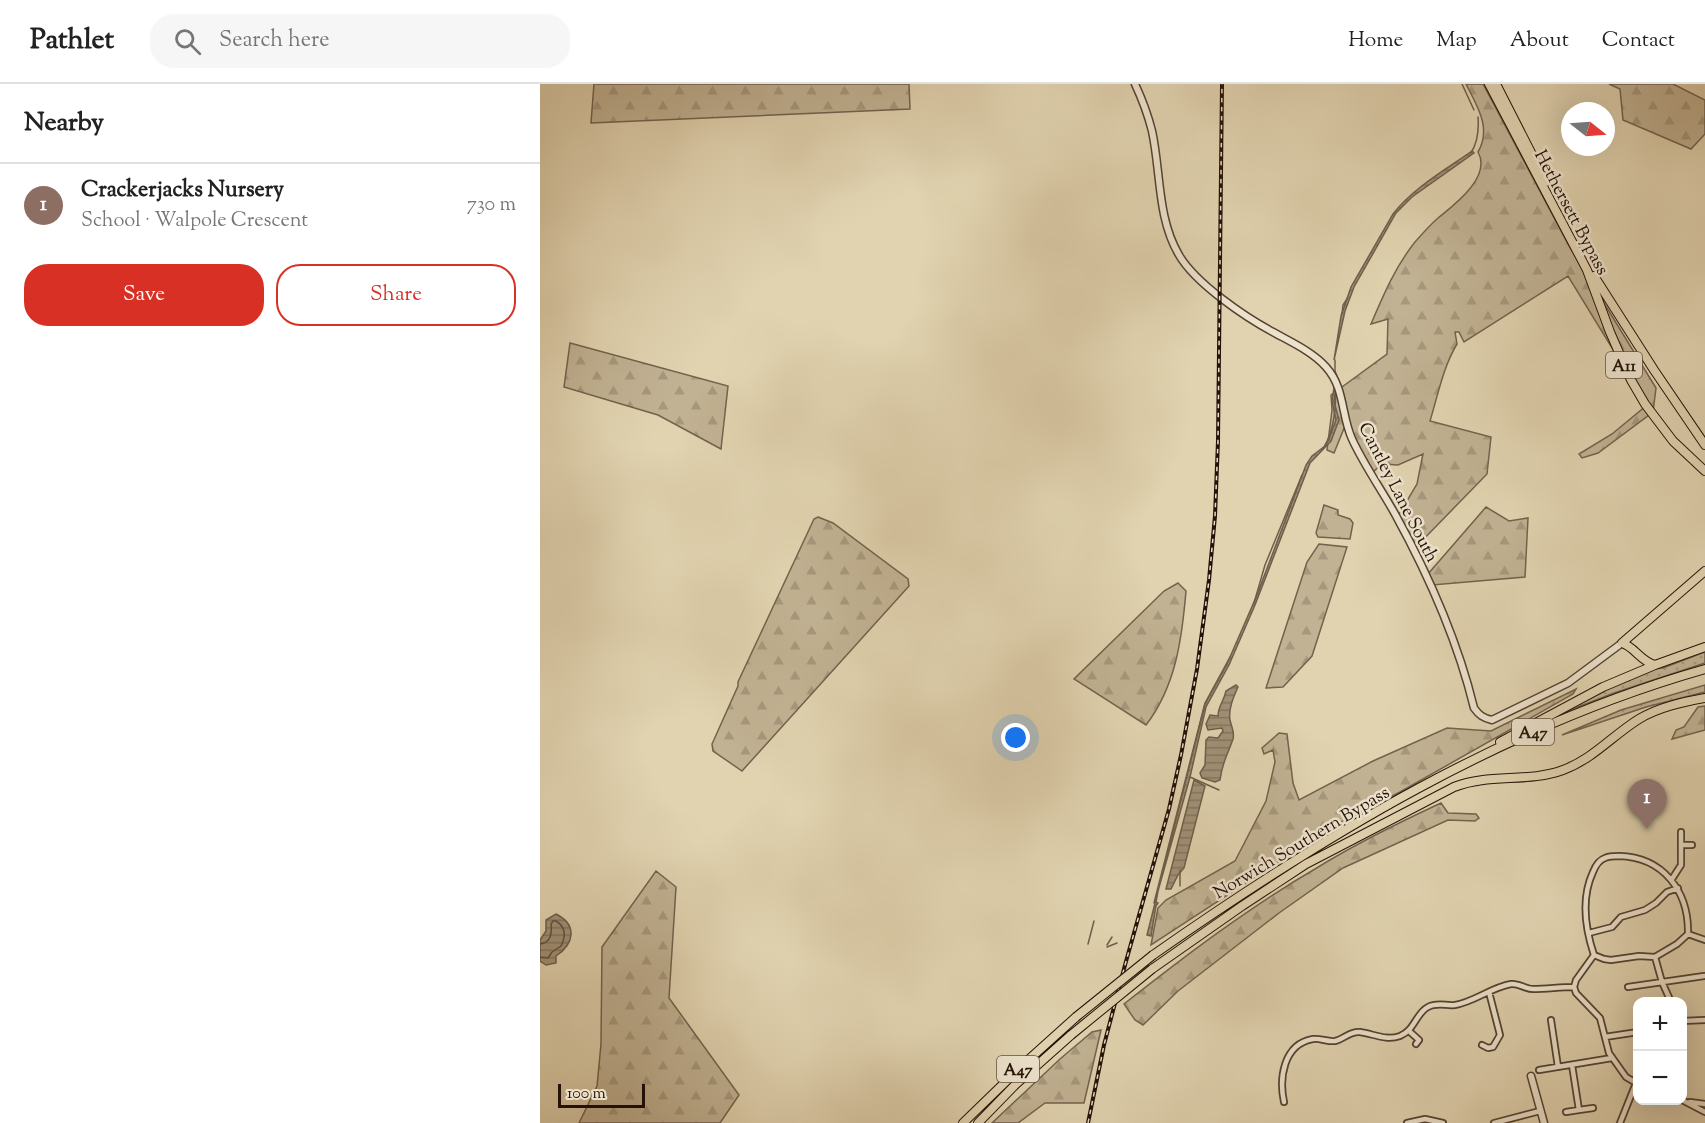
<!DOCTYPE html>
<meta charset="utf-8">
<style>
body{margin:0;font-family:"Sorts Mill Goudy",serif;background:#f6f6f6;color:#222}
.controls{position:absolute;right:18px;bottom:18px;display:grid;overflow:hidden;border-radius:12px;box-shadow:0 6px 24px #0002}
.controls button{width:54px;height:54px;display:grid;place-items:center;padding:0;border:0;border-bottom:2px solid #e0e0e0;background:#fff;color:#222;font:30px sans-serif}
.compass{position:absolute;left:1021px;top:18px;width:54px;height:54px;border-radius:50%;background:#fff;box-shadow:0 6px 24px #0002;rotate:107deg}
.scale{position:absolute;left:18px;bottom:15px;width:87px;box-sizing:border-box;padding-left:6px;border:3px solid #251107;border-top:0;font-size:16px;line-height:21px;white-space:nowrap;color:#251107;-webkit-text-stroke:4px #ece2cc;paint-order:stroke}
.you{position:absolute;left:476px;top:654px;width:21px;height:21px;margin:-15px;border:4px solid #fff;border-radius:50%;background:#1a73e8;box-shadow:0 0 0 9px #1a73e833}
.badge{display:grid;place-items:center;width:39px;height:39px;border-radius:50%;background:#d93025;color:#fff;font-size:20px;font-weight:700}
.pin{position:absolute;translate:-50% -50px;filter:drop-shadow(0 2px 3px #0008)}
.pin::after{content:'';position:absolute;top:32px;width:21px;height:18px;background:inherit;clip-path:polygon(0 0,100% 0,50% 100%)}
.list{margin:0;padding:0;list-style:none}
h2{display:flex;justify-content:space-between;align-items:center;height:78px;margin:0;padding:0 24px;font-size:26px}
h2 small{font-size:20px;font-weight:400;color:#767676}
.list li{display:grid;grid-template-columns:39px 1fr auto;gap:18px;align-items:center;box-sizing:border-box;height:84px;padding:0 24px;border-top:2px solid #e0e0e0}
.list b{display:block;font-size:22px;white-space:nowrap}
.list p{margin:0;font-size:20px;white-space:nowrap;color:#767676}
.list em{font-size:20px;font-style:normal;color:#767676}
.actions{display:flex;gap:12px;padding:18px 24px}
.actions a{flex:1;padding:14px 0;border:2px solid #d93025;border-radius:24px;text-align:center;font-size:21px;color:#d93025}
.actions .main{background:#d93025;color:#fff}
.icon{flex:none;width:33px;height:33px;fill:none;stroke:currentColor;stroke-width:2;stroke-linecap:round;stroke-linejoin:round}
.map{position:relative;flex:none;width:1165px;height:1039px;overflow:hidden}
header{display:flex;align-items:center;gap:36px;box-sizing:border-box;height:84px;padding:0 30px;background:#fff;border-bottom:2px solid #e0e0e0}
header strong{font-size:28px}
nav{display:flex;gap:33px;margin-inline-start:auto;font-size:21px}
.search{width:420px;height:54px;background:#f6f6f6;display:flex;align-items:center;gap:15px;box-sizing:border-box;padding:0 21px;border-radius:24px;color:#767676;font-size:22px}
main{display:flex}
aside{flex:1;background:#fff}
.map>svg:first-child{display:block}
</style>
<header>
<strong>Pathlet</strong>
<div class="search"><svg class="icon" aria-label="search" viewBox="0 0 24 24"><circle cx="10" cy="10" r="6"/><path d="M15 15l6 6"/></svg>Search here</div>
<nav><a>Home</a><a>Map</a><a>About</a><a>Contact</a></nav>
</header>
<main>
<aside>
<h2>Nearby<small></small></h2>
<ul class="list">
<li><span class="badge" style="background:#8d6e63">1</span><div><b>Crackerjacks Nursery</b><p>School · Walpole Crescent</p></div><em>730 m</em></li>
</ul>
<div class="actions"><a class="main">Save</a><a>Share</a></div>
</aside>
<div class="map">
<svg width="1165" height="1039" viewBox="0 0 1165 1039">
<defs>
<pattern id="grass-dots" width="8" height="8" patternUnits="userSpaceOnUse" patternTransform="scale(1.5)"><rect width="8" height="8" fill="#c1b293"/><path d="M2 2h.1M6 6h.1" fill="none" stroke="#a6987d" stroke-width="1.8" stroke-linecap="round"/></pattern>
<pattern id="forest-firs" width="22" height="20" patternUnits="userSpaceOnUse" patternTransform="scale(1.5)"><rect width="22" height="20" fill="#c1b293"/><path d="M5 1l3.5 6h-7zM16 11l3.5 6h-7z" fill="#a6987d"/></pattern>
<pattern id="water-rules" width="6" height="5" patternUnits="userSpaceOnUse" patternTransform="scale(1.5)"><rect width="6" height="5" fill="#a19177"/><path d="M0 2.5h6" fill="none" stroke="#837560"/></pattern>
</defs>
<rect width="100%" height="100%" fill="#e1d3b0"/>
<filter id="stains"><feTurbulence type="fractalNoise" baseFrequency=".00333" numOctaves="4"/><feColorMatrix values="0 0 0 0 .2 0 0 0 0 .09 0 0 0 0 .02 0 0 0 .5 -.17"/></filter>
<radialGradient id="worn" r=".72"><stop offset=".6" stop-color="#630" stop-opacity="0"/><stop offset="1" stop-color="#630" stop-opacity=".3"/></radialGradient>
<path fill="url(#grass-dots)" stroke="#73624d" stroke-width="1.5" d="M1165 568V579L1074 609 1020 630V629L1066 604 1117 584H1123Z
M1165 601V608L1106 623 1022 651 1081 626Z"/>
<path fill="url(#forest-firs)" stroke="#73624d" stroke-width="1.5" d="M54 0H369L370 25 51 39Z
M926 0H943L1029 162 1116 304 1113 328 1058 369 1042 374 1039 370 1072 350 1107 321 1028 192 924 258 919 248H915L917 260C903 283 898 311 890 337L951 353 947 390 875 464 858 432 877 400 883 370 858 381 842 380 833 388 805 342 794 369 787 366 792 326 791 311 847 270 848 235 831 240C843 212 855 183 875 158 882 150 890 141 898 134 914 121 952 93 938 68 952 44 937 22 926 0Z
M1069 0H1133L1165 16V50L1151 65 1083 36 1080 5Z
M30 259 188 302 181 365 118 331 24 303Z
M784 421 798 426V431L810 435 813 439 810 455 778 453 776 449Z
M946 423 969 437 988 434 985 493 892 501 888 490Z
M278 433 293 439 368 495 369 502 202 687 173 667 172 660 198 602V598L274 435Z
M779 460 807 463 772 572 743 603 726 604 767 478Z
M638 499 646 507C642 554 636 602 606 641L534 595 624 507Z
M1036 605 1033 610 860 708 790 744 611 861 618 824 626 816 695 777 726 717 735 678 733 666 724 670 722 664 739 649 747 650 753 699 759 716 833 677 907 644 951 647Z
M1165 622V646L1132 655 1136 646 1144 643 1158 623Z
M901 719 908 729 936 730 939 734 935 737 908 736 803 784 739 829 638 907 603 941 595 936 584 920C645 872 708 824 775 785 815 760 858 739 901 719Z
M116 787 136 803 129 914 199 1011 180 1039H39L57 1002 61 960 62 863Z
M561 946 544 1019H505L478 1039H452L520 975 552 948Z"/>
<path fill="url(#water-rules)" stroke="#6f5e4a" stroke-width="1.5" d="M932 67 934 69 872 113 856 129 814 203 805 227 794 276 801 232 811 203 853 130C873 104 905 86 932 67Z
M794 304 796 306 794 317 799 336 791 357 770 379 715 521 689 581 666 623 650 693 618 807 616 818 618 819 616 822 611 852 607 851 665 620 687 580 717 511 766 381 772 372 785 362 789 355 796 336 792 317Z
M696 601 698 603C694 612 688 625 690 636 691 642 695 648 693 655 688 670 682 678 680 696L675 698 662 694 660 689 665 681 666 656 669 653 678 654 683 647 682 644 668 646 666 640 670 631 678 632C678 622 684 617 686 607Z
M654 696 665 702 644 784 638 791 631 805H626Z
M16 830C38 841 34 860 16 872V879L6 881 0 877V856L6 847V836Z"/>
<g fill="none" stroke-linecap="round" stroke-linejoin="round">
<path stroke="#63513f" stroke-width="1.5" d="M0 860C11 859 12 849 11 840L13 837H16C26 843 26 852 21 862L12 868 8 874 0 873"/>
<path stroke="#6f5e4a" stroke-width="1.5" d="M922 0 934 26
M931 69C938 58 939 46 938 33
M802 230 803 221 807 215
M795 276V287L800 300
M784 363C793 349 797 322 795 306
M714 519 725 481 762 391
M650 693 679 706
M640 786V802
M614 819 665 619 690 573
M548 860 554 837
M567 861 572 853
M567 863 577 859"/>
<g stroke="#544231" stroke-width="8">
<path id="minor" d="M1141 761H1152
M1079 772C1123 773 1149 807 1148 850L1137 860 1115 873 1099 872 1071 876 1064 875 1054 871C1045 844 1041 814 1053 788 1055 783 1059 776 1065 774 1069 772 1074 772 1079 772Z
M1132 795 1141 781V748
M1049 849 1072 843 1081 833 1105 826 1116 819 1127 808 1138 804
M1148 850 1165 856
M1054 871 1036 896 1034 903 1036 909 1060 934 1069 969 1086 993 1098 1000
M1115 873 1122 898 1131 918
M1088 903 1164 892
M1011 936 1018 983
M1142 937 1165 936
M869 947 879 956 876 960
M1065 953 1098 948
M942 961 948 964 953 963 960 951 949 908
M999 986 1072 974
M1142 1016 1165 1028
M744 1018C739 995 743 960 773 955 780 954 788 958 795 957 805 955 809 947 820 948 834 950 846 957 860 952 875 946 876 929 888 923 897 918 906 922 915 921 934 918 952 903 971 900 979 899 985 905 993 905 1007 905 1020 903 1034 903
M1150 1018 1165 1020
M1039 1026 1053 1024
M1026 1028 1039 1026 1032 981
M867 1039 885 1035 903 1039
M954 1039 1000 1027
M1080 1039 1096 999"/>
</g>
<g stroke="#544231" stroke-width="9">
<path id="tertiary" d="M595 0C602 15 608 31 612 47 621 88 617 134 639 171 655 199 705 233 733 248 751 258 773 268 786 283 805 304 801 331 812 355 824 381 841 405 855 430 888 490 918 558 934 624 939 631 943 634 952 636L1028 599 1082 559
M991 992 1004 1039"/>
</g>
<g stroke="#251107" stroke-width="10">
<path id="trunk" d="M949 0 1047 186 1070 248 1091 296 1105 320 1133 357 1165 387
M956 0 1006 98
M1054 192 1114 286 1165 361
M1115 581C1100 577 1095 563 1082 559L1165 487
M960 658 1063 603 1115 581 1165 563
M613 871C783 752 964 642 1165 585
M612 885 702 822 766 780 914 703C949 689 988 699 1023 686 1053 675 1073 651 1099 635 1119 623 1143 618 1165 614
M423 1039 486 978 536 933
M438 1039 476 1000 531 951"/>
</g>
<use href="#minor" stroke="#ece2cc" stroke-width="4.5"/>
<use href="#tertiary" stroke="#ece2cc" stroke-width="6"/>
<use href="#trunk" stroke="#e1d3b0" stroke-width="8"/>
<g stroke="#251107" stroke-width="4">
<path id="rail" d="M548 1039 564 961 585 881 629 725 641 671 657 585 669 496 675 432 678 357 682 0"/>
</g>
<use href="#rail" stroke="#ece2cc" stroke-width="1.5" stroke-dasharray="4.5" stroke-linecap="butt"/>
<g stroke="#251107" stroke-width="10" stroke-linecap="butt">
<path id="trunk-bridge" d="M536 933 613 871
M531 951 612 885"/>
</g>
<use href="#trunk-bridge" stroke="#e1d3b0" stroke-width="8"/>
</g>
<g text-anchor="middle" stroke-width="5" stroke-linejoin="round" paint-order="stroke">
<g fill="#ece2cc" stroke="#615042" stroke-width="1.5">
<rect x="1066" y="268" width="36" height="26" rx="4.5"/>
<rect x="972" y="635" width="42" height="26" rx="4.5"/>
<rect x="457" y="972" width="42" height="26" rx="4.5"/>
</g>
<g font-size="16" font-weight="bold" fill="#251107">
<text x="1084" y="287">A11</text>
<text x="993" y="654">A47</text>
<text x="478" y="991">A47</text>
</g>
<g font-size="18" fill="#251107" stroke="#ece2cc">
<text transform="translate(1032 128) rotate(62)" y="6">Hethersett Bypass</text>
<text transform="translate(859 408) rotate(63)" y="6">Cantley Lane South</text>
<text transform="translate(761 758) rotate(-31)" y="6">Norwich Southern Bypass</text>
</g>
</g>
<rect width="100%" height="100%" filter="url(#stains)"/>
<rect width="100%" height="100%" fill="url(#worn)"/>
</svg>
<div class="controls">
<button>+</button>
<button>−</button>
</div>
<svg class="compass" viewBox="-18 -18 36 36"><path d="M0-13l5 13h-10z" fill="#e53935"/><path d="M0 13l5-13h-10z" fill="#767676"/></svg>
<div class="scale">100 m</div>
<div class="you"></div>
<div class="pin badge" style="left:1107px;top:745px;background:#8d6e63">1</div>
</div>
</main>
